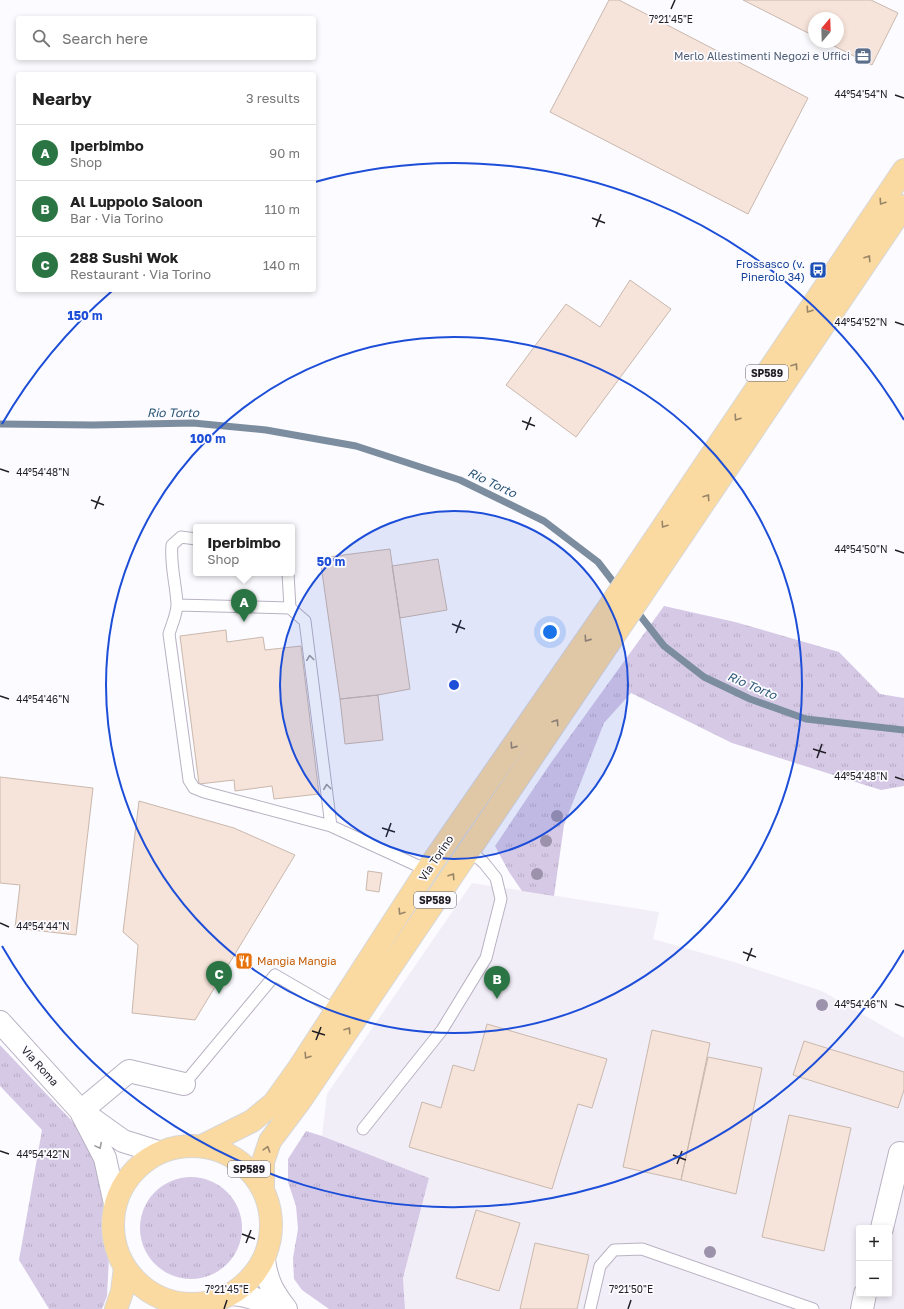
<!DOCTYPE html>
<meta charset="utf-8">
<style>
body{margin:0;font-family:"Golos Text",sans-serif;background:#f6f6f6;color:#222}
.controls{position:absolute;right:12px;bottom:12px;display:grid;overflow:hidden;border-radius:4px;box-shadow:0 2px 6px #0003}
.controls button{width:36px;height:36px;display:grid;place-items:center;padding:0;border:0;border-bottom:1px solid #e0e0e0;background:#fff;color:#222;font:20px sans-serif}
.compass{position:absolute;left:808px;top:12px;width:36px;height:36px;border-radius:50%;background:#fff;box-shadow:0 2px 6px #0003;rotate:19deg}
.you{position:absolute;left:550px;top:632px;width:14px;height:14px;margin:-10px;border:3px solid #fff;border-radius:50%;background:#1a73e8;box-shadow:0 0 0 6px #1a73e833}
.badge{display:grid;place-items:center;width:26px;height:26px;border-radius:50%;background:#2a7543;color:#fff;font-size:13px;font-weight:700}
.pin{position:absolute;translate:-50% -33px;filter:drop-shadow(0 1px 2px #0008)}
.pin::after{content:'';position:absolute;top:21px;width:14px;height:12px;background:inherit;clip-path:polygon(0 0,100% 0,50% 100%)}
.popup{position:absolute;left:193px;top:524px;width:102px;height:52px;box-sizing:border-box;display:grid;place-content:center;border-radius:4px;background:#fff;filter:drop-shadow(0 1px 3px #0005);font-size:13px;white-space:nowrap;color:#767676}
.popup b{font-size:15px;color:#222}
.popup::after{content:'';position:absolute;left:50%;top:100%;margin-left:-8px;border:8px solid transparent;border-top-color:#fff}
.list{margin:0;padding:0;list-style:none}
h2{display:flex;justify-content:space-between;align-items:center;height:52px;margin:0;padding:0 16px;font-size:17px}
h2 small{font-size:13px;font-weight:400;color:#767676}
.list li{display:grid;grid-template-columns:26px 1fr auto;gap:12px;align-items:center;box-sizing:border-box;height:56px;padding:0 16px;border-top:1px solid #e0e0e0}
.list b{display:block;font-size:15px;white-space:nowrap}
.list p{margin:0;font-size:13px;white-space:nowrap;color:#767676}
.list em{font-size:13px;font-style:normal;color:#767676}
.icon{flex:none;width:22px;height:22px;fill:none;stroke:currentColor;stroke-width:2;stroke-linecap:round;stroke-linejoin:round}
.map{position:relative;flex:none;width:904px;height:1309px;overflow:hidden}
.search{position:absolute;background:#fff;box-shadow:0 2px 6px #0003;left:16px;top:16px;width:300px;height:44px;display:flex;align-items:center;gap:10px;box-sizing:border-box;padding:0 14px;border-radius:4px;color:#767676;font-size:15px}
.panel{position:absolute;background:#fff;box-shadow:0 2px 6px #0003;left:16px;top:72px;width:300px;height:220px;border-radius:4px}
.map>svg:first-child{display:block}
</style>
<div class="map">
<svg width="904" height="1309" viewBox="0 0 904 1309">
<defs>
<pattern id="grass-tufts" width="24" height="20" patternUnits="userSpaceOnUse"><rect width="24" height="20" fill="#d5c9e6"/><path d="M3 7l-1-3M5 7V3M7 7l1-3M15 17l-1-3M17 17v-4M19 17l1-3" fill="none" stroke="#b7acc5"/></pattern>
</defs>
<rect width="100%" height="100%" fill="#fcfbff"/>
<path fill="#f2eef8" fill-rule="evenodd" d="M472 883 659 912 653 939 734 962 822 991 904 1038V1309H405L403 1278 429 1178 322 1136 327 1094ZM859 1228H889V1294H859Z"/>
<path fill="url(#grass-tufts)" d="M664 606 735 622 839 652 880 694 904 698V786L881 790 732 743 631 693 604 723 564 825 554 896 522 891 509 872 495 846 550 764Z
M0 1045 89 1139 100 1169 109 1257 107 1296 102 1309H49L19 1260 42 1130 0 1086Z
M306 1131 322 1136 429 1178 403 1278 405 1309H329L302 1290 294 1279 293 1258 298 1229 296 1206 288 1182V1159Z
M140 1228a51 51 0 1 1 102 0a51 51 0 1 1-102 0Z"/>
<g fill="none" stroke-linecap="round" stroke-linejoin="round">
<path stroke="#7b8d9f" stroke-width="7" d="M0 424 93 425 193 423 266 430 356 446 460 480 544 521 598 562 618 588
M635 609 664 646 704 677 750 699 806 719 904 730"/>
</g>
<path fill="#f6e3d9" stroke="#c9b8ad" d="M609 0H619L808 98 748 214 550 112Z
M743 0H871L898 13 872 65 826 42H838V18H814V36Z
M630 280 671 309 576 437 506 385 566 304 600 327Z
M390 549 410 689 378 695 340 699 320 558Z
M438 559 447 610 400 618 392 566Z
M226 630 227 642 263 637 265 650 301 646 319 794 274 799 272 786 235 791 234 780 199 784 180 636Z
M378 695 383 740 345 744 340 699Z
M0 777 93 788 76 935 15 928 20 885 0 883Z
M139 801 234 828 295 855 195 1020 132 1013 138 945 123 932Z
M368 871 382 873 379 892 366 890Z
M487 1024 607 1059 592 1108 578 1104 552 1189 409 1147 422 1102 441 1108 453 1065 474 1071Z
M652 1030 710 1043 681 1180 623 1167Z
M804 1041 904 1072V1090L898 1108 793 1075Z
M708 1057 762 1068 736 1194 681 1180Z
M789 1115 851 1128 824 1251 762 1237Z
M476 1210 520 1223 499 1291 456 1278Z
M535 1243 589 1255 577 1309H520Z"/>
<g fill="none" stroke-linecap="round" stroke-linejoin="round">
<g stroke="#b9b2c3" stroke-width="13">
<path id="lane" d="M196 539 181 537 172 545C170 565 176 584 177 604 177 614 172 624 169 634L189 780 194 788 204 792 331 826 427 870
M288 573 290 608
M177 605 290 608 305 621 331 826
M184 1084 275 975 337 1011
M363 1129 442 1030 486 958 501 899 496 878 484 863 469 850
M590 1309 600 1266 614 1250 642 1249 813 1309"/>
</g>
<g stroke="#b9b2c3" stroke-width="24">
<path id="street" d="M81 1111 129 1071 184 1084
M882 1228 900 1153
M862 1309 865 1294"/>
</g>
<g stroke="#b9b2c3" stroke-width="24">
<path id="secondary" d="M0 1022 81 1111 123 1141 158 1152
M82 1114 105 1158 115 1204
M264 1260C267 1282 273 1292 286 1309
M232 1294C249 1295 262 1301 277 1309"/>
</g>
<g stroke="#d7d7d8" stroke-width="24">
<path id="primary" d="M204 1145 252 1121 274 1103 299 1068 427 870 609 607 904 170
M113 1225a79 79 0 1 1 158 0a79 79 0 1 1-158 0Z
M263 1187V1162L270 1141 300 1101 904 206
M116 1309 122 1292 125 1267"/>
</g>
<use href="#lane" stroke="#fff" stroke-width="11"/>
<use href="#street" stroke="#fff" stroke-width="22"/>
<use href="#secondary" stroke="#fff" stroke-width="22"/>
<use href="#primary" stroke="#fbdaa1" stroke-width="22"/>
</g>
<g fill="#9c92ab">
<circle cx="557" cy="816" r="6"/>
<circle cx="546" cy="841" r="6"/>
<circle cx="537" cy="874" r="6"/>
<circle cx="822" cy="1005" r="6"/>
<circle cx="710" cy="1252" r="6"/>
</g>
<defs><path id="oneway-chevron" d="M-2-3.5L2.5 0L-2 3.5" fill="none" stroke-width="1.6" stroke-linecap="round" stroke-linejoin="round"/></defs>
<g stroke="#998669">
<use href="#oneway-chevron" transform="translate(882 202) rotate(124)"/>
<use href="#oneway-chevron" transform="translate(868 258) rotate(-56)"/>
<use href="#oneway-chevron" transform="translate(809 310) rotate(124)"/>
<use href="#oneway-chevron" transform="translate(795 366) rotate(-56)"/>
<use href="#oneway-chevron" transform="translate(737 418) rotate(124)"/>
<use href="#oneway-chevron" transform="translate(707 497) rotate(-56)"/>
<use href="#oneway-chevron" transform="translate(664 525) rotate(124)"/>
<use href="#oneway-chevron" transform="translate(587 639) rotate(125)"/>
<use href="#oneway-chevron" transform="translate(556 722) rotate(-56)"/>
<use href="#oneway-chevron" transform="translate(513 746) rotate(125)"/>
<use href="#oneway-chevron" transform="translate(452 876) rotate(-56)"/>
<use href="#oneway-chevron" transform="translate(401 912) rotate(123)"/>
<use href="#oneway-chevron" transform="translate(348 1030) rotate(-56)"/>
<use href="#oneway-chevron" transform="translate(307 1056) rotate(123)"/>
<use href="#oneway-chevron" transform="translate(267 1149) rotate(-72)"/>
</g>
<g stroke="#9b9a9d">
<use href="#oneway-chevron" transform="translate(310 658) rotate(-97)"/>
<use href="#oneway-chevron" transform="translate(327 787) rotate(-97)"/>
<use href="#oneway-chevron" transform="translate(99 1146) rotate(62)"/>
</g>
<path fill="none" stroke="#211f25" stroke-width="1.5" d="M671 9 675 0M895 95 904 98M592 218 605 223M596 227 601 214M895 322 904 325M522 421 535 426M526 430 531 417M0 469 9 472M91 500 104 505M95 509 100 496M895 550 904 553M452 624 465 629M456 633 461 620M0 696 9 699M813 749 826 753M817 758 822 744M895 777 904 780M382 828 395 832M386 837 391 823M0 923 9 927M743 952 756 957M747 961 752 948M895 1004 904 1007M312 1031 325 1035M316 1040 321 1027M0 1151 9 1154M673 1155 686 1160M677 1164 682 1151M242 1234 255 1239M246 1243 251 1230M224 1309 227 1300M628 1309 631 1300"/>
<circle cx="454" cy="685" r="174" fill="#1d4ed8" fill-opacity=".12"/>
<g fill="none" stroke="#1d4ed8" stroke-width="2">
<circle cx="454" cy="685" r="174"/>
<circle cx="454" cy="685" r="348"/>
<path d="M904 950A522 522 0 0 1 2 946M2 424A522 522 0 0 1 112 291M315 182A522 522 0 0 1 904 420"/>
</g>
<defs>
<g id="office-square" transform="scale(0.9)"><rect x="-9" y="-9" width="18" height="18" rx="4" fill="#5c6f8a" stroke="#fcfbff"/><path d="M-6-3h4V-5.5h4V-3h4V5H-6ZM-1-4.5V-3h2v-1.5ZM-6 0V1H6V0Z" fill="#fff"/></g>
<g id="bus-square" transform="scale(0.9)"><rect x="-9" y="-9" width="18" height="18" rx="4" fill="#1a4fb4" stroke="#fcfbff"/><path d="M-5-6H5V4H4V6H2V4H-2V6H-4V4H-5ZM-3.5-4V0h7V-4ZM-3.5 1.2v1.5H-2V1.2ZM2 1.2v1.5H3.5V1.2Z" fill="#fff"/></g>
<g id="restaurant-square" transform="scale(0.9)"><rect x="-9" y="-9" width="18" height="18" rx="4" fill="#e8710a" stroke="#fcfbff"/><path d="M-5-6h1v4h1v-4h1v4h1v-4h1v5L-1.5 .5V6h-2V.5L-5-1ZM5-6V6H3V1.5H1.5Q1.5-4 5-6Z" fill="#fff"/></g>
</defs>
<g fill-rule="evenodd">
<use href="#office-square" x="863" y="56"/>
<use href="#bus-square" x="818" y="270"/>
<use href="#restaurant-square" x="244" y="961"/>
</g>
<g text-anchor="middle" stroke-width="3.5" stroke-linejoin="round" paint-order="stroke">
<g fill="#fcfbff" stroke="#636166" stroke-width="1">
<rect x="746" y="365" width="42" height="16" rx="3"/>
<rect x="414" y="892" width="42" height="16" rx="3"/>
<rect x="228" y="1161" width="42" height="16" rx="3"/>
</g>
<g font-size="10" font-weight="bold" fill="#211f25">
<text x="767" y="377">SP589</text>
<text x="435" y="904">SP589</text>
<text x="249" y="1173">SP589</text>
</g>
<g font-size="11" fill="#4e5e75" stroke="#fcfbff" text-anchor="end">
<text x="850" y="60">Merlo Allestimenti Negozi e Uffici</text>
</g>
<g font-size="11" fill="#164399" stroke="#fcfbff" text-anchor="end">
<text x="805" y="268">Frossasco (v.<tspan x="805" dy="13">Pinerolo 34)</tspan></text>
</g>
<g font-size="11" fill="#211f25" stroke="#fcfbff">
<text transform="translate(436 858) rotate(-56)" y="4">Via Torino</text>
<text transform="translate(40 1066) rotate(48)" y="4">Via Roma</text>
</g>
<g font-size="11" fill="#c56008" stroke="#fcfbff" text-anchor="start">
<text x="257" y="965">Mangia Mangia</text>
</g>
<g font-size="12" font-style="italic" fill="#285475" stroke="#fcfbff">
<text x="173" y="417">Rio Torto</text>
<text transform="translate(492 483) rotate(26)" y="4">Rio Torto</text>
<text transform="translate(752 686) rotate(23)" y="4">Rio Torto</text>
</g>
</g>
<g font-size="10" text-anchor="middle" fill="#211f25" stroke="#fcfbff" stroke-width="3.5" stroke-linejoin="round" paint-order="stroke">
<text x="671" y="23">7°21'45"E</text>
<text x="861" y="98">44°54'54"N</text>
<text x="861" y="326">44°54'52"N</text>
<text x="43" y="476">44°54'48"N</text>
<text x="861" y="553">44°54'50"N</text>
<text x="43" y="703">44°54'46"N</text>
<text x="861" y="780">44°54'48"N</text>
<text x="43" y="930">44°54'44"N</text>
<text x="861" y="1008">44°54'46"N</text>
<text x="43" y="1158">44°54'42"N</text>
<text x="227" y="1293">7°21'45"E</text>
<text x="631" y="1293">7°21'50"E</text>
</g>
<circle cx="454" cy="685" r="6" fill="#1d4ed8" stroke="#fcfbff" stroke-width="2"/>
<g font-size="12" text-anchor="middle" font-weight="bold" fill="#1d4ed8" stroke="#fcfbff" stroke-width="3.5" stroke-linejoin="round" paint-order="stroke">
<text x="85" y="320">150 m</text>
<text x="208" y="443">100 m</text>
<text x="331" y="566">50 m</text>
</g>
</svg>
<div class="controls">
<button>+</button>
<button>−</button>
</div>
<svg class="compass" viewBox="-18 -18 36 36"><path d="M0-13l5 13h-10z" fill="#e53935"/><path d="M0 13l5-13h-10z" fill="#767676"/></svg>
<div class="you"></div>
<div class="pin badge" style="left:244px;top:622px">A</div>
<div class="popup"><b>Iperbimbo</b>Shop</div>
<div class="pin badge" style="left:497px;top:999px">B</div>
<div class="pin badge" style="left:219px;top:994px">C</div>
<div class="search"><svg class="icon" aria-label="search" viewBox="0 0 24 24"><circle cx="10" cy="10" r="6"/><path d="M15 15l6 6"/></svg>Search here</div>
<section class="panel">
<h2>Nearby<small>3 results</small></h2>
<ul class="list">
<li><span class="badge">A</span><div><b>Iperbimbo</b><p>Shop</p></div><em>90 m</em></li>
<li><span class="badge">B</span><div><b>Al Luppolo Saloon</b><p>Bar · Via Torino</p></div><em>110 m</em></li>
<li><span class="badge">C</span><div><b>288 Sushi Wok</b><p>Restaurant · Via Torino</p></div><em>140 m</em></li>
</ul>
</section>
</div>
